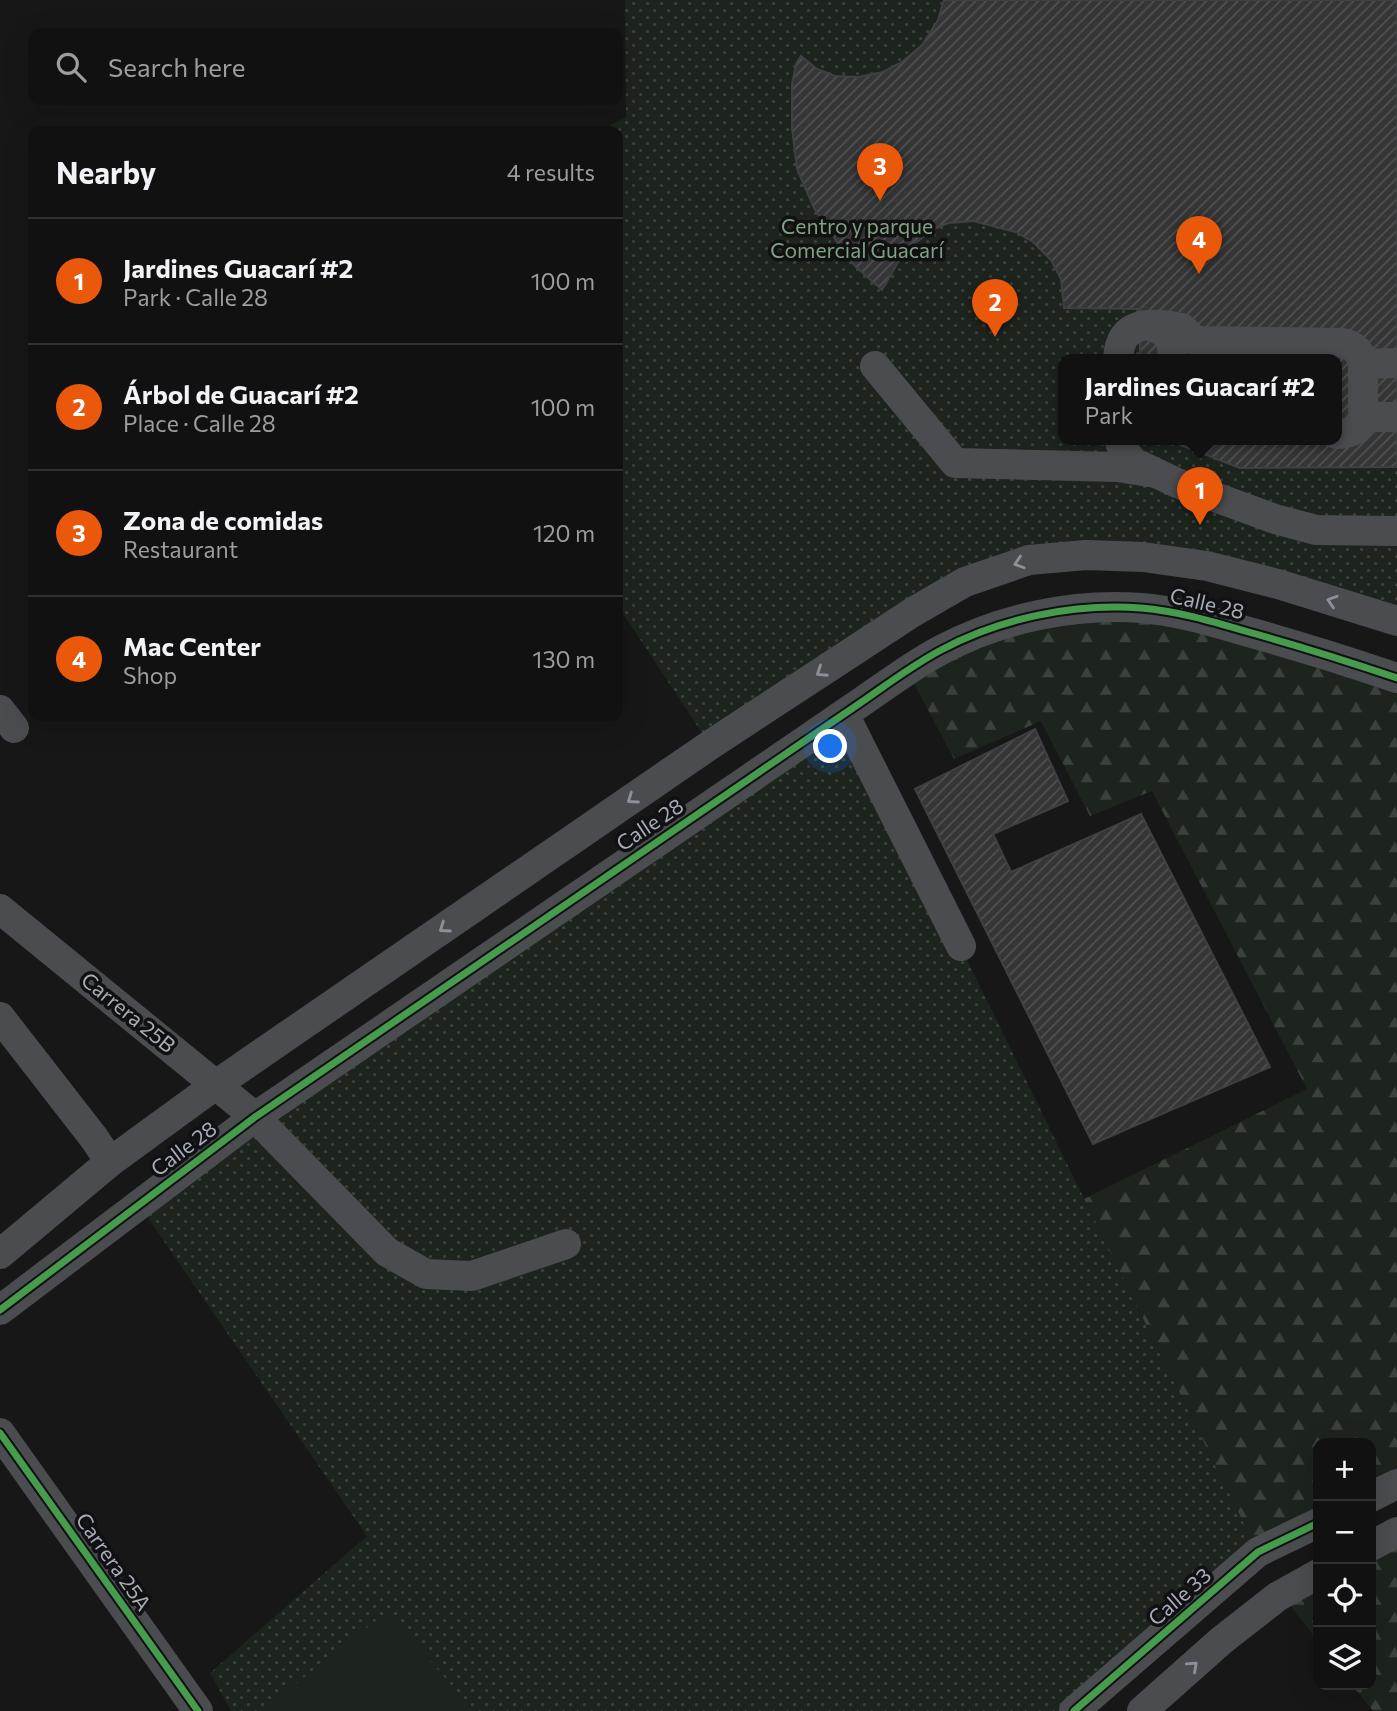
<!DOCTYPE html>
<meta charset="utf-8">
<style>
body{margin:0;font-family:Commissioner,sans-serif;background:#1a1a1a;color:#f1f3f6}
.controls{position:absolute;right:21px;bottom:21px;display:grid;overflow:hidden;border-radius:14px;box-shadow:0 7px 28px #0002}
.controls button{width:63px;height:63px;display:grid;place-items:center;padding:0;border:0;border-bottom:2px solid #303131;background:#111;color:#f1f3f6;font:35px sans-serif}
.you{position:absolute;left:831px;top:747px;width:24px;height:24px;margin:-18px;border:5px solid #fff;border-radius:50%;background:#1a73e8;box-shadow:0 0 0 10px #1a73e833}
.badge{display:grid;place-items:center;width:46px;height:46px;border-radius:50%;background:#ea580c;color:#fff;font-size:23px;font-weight:700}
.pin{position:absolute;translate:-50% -58px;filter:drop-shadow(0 2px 4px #0008)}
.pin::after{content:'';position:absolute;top:37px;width:24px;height:21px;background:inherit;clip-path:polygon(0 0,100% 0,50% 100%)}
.popup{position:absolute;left:1058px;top:354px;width:284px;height:91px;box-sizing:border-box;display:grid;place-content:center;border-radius:14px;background:#111;filter:drop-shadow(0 2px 5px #0005);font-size:23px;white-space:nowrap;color:#9c9d9f}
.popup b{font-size:26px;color:#f1f3f6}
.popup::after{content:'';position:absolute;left:50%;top:100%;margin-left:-14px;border:14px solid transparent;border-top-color:#111}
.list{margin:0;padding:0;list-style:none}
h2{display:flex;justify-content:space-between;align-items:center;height:91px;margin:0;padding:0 28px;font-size:30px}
h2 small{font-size:23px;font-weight:400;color:#9c9d9f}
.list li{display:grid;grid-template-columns:46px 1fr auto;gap:21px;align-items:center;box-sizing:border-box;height:126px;padding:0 28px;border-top:2px solid #303131}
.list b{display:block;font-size:26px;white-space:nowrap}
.list p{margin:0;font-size:23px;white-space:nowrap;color:#9c9d9f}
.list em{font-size:23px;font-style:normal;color:#9c9d9f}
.icon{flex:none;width:38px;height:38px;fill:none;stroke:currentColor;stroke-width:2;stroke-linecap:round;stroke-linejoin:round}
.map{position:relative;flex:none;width:1397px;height:1711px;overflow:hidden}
.search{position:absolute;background:#111;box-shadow:0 7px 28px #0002;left:28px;top:28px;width:595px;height:77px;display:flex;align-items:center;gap:18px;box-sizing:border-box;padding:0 24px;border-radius:14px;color:#9c9d9f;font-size:26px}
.panel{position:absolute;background:#111;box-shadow:0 7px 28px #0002;left:28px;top:126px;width:595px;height:595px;border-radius:14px}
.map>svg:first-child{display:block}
</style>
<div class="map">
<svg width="1397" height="1711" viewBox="0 0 1397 1711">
<defs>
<pattern id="forest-firs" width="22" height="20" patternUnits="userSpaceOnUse" patternTransform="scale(1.75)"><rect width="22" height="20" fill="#1d241e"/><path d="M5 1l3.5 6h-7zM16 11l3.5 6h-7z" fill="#3b413d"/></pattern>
<pattern id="park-dots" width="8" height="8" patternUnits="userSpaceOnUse" patternTransform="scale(1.75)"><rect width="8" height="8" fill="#1d241e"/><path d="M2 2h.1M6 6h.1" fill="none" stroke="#3b413d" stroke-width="1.8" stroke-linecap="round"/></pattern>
<pattern id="building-hatch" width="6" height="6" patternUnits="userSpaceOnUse" patternTransform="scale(1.75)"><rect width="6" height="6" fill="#353536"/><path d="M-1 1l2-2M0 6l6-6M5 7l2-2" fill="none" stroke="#4f5051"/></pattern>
</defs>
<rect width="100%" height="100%" fill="#171717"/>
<path fill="url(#forest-firs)" d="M1091 609 1397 678V1484L1371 1497V1443H1318V1523L1258 1552 1084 1199 1307 1089 1152 791 1090 816 1041 721 954 759 908 672Z
M1397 1532V1711H1373L1352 1685H1371V1546Z
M1318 1574V1641L1281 1594Z"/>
<path fill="url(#park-dots)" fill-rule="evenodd" d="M625 0H1397V621L1278 584 1029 560 710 745 618 606V131H599L626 117ZM1064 359H1336V439H1064Z
M844 714C985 992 1119 1273 1258 1552L1073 1711H231L210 1673 367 1536 139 1205Z"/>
<path fill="#1d241e" d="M388 1611 473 1711H261Z"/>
<path fill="url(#building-hatch)" stroke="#3f4043" stroke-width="2" d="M944 0H1397V467L1240 468 1165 439H1336V359H1140V309L1064 308 1061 279 1051 260 1033 242 1016 232 973 221 949 223 936 228 911 246 901 257 882 290 856 267 845 254 814 208 797 169 792 128V84L796 64 801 56 817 69 835 76 858 77 883 72 902 62 922 45 938 20Z
M1035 729 1068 801 993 834 1011 872 1141 814 1270 1067 1093 1144 915 789Z"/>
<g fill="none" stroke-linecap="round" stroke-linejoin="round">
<path stroke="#4b4c50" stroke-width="30" d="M1150 326C1168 330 1173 341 1173 359
M1118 359C1120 320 1151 322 1182 328L1193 339 1201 341 1343 343C1354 345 1361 352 1363 364L1397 363
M1363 364V417
M875 366 955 463 1118 467 1155 473
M1336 434C1349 434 1359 430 1363 417H1397
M1119 439 1122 448 1133 462 1177 483 1275 519 1316 530 1397 531
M0 710 14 728
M844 714 961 946
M0 909 255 1117 387 1252 426 1274 472 1276 566 1244
M0 1017 94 1138 110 1162
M0 1254 110 1162 217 1084 710 745 913 612 965 582 1029 560 1086 555 1143 557 1207 566 1278 584 1397 621
M0 1310 255 1117 844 714C876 693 907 668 941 650 1001 618 1074 603 1141 608 1177 611 1211 621 1245 631 1296 645 1347 661 1397 678
M0 1433 198 1711
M1371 1497 1397 1484
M1371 1546 1397 1532
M1074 1711 1258 1552 1318 1523
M1142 1711 1222 1640 1277 1597 1318 1574"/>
<g stroke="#111113" stroke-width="11">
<path id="cycleway" d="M0 1310 255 1117 844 714C876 693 907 668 941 650 1001 618 1074 603 1141 608 1177 611 1211 621 1245 631 1296 645 1347 661 1397 678
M0 1433 198 1711
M1074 1711 1258 1552 1318 1523"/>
</g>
<use href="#cycleway" stroke="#469c4c" stroke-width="7"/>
</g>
<defs><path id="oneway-chevron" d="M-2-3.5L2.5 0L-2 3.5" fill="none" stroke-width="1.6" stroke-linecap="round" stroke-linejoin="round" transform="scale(1.75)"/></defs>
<g stroke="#8c9099">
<use href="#oneway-chevron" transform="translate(1019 563) rotate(162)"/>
<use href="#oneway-chevron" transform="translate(1332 601) rotate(-162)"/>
<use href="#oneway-chevron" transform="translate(821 672) rotate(147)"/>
<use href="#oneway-chevron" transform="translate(632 799) rotate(145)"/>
<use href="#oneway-chevron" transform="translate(444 928) rotate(145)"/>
<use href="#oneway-chevron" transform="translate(1193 1666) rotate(-42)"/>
</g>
<g text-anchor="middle" stroke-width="7" stroke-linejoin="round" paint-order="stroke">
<g font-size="21" fill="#7fa381" stroke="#111113">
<text x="857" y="234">Centro y parque<tspan x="857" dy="24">Comercial Guacarí</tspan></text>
</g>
<g font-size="21" fill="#a8adb8" stroke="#111113">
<text transform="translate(1207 604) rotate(13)" y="7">Calle 28</text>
<text transform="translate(650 825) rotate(-34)" y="7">Calle 28</text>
<text transform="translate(128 1013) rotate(39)" y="7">Carrera 25B</text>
<text transform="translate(184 1149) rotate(-37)" y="7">Calle 28</text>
<text transform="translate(113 1562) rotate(55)" y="7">Carrera 25A</text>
<text transform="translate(1180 1597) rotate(-41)" y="7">Calle 33</text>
</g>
</g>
</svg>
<div class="controls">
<button>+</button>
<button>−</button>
<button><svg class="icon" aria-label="locate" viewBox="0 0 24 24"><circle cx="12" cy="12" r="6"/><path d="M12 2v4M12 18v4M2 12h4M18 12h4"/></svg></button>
<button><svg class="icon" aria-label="layers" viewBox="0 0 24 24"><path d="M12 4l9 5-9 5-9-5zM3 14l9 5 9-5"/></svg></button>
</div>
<div class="you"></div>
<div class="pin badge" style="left:1200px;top:525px">1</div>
<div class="popup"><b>Jardines Guacarí #2</b>Park</div>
<div class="pin badge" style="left:995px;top:337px">2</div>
<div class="pin badge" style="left:880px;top:201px">3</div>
<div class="pin badge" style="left:1199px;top:274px">4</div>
<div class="search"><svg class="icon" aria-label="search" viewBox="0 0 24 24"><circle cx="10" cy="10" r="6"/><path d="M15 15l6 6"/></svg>Search here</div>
<section class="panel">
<h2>Nearby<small>4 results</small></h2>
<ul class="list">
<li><span class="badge">1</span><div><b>Jardines Guacarí #2</b><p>Park · Calle 28</p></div><em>100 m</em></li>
<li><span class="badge">2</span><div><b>Árbol de Guacarí #2</b><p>Place · Calle 28</p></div><em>100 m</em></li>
<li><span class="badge">3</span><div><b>Zona de comidas</b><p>Restaurant</p></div><em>120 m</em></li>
<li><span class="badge">4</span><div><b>Mac Center</b><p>Shop</p></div><em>130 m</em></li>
</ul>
</section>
</div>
